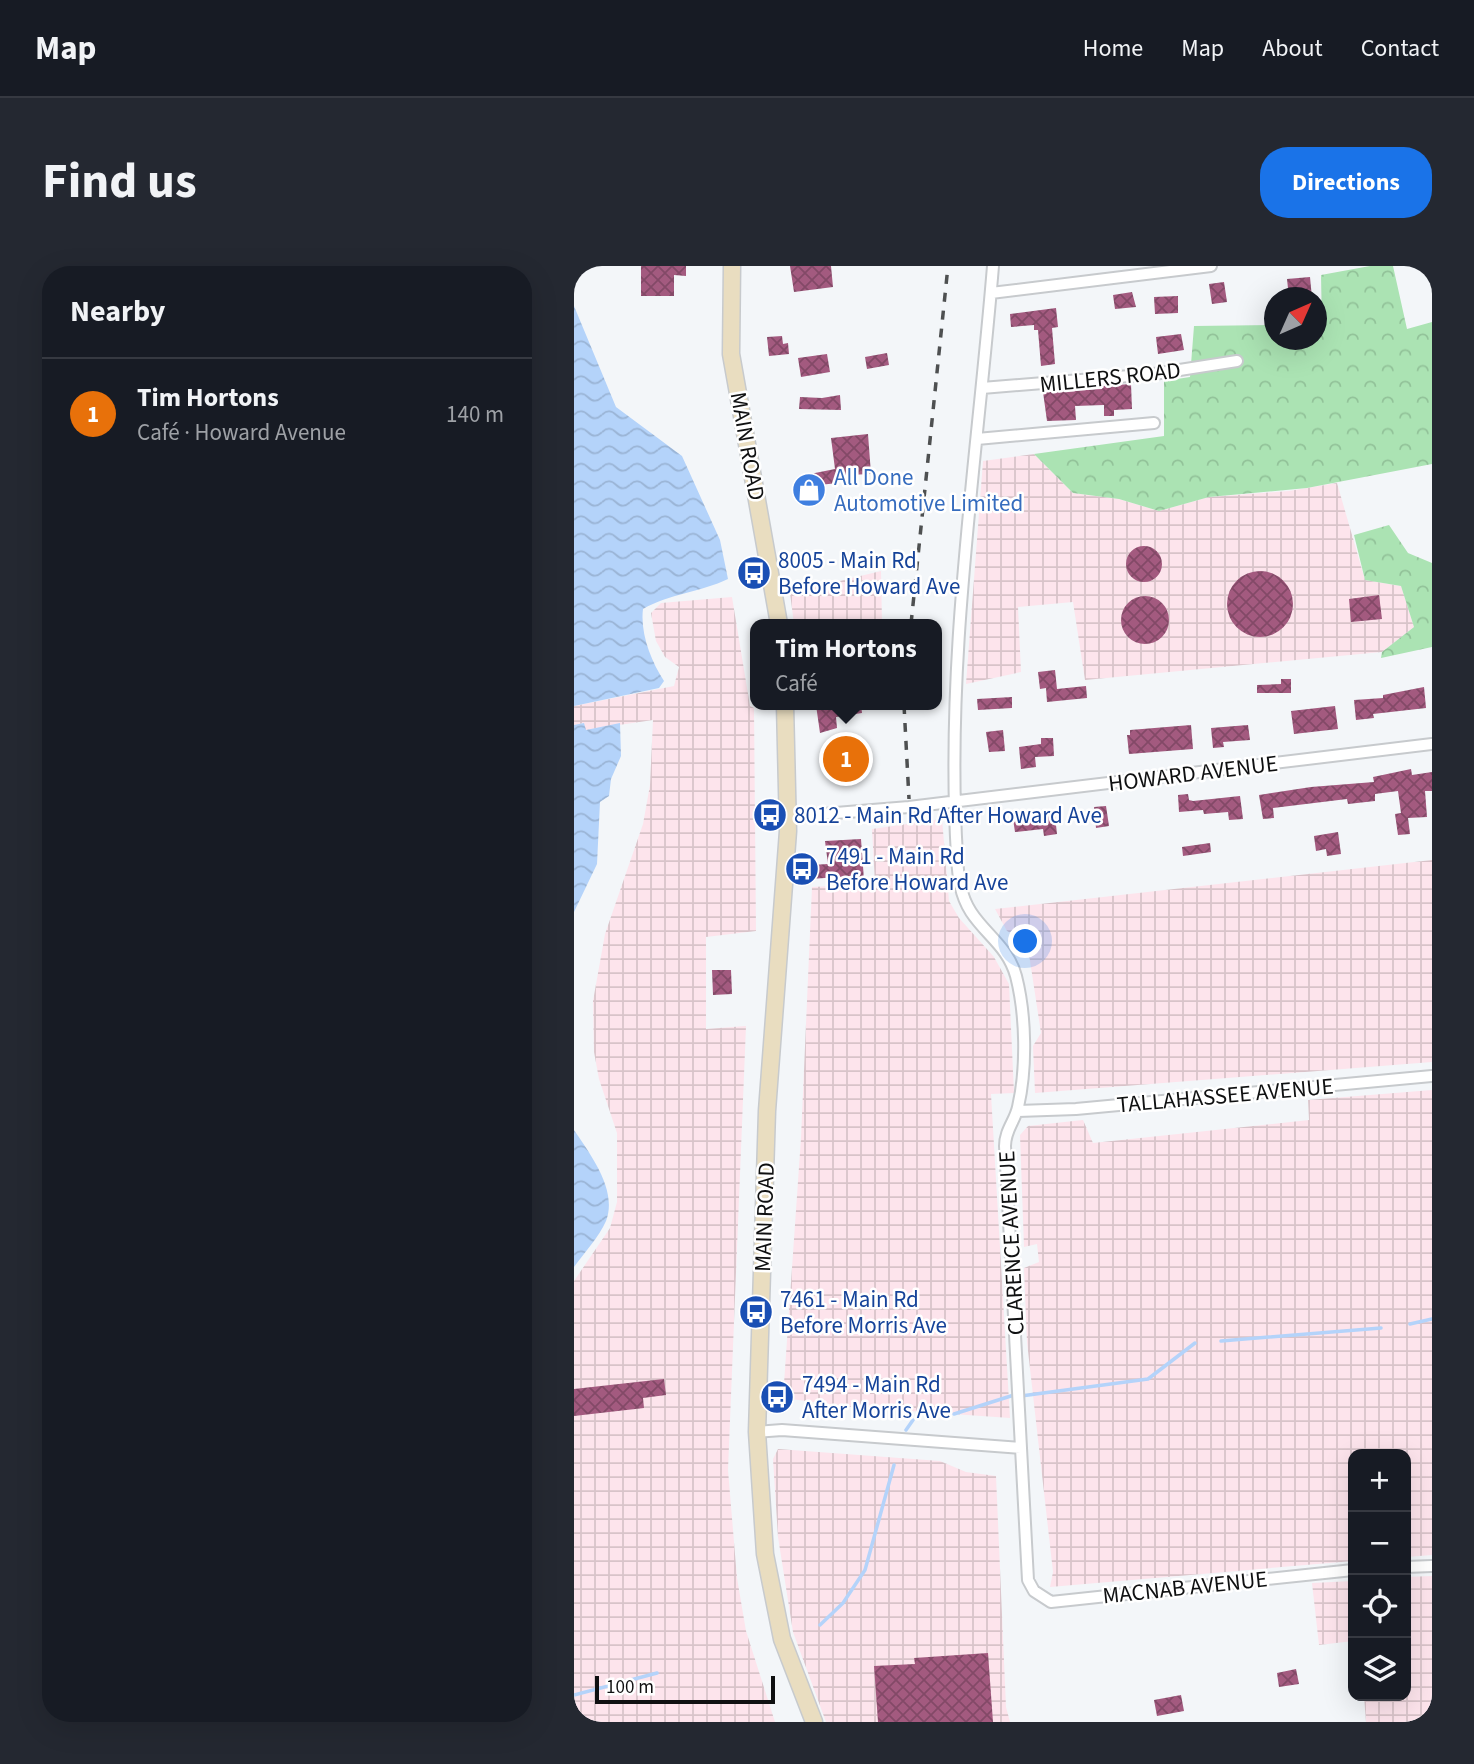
<!DOCTYPE html>
<meta charset="utf-8">
<style>
body{margin:0;font-family:"Source Sans 3",sans-serif;background:#242831;color:#f1f3f6}
.controls{position:absolute;right:21px;bottom:21px;display:grid;overflow:hidden;border-radius:14px;box-shadow:0 7px 28px #0002}
.controls button{width:63px;height:63px;display:grid;place-items:center;padding:0;border:0;border-bottom:2px solid #363941;background:#171b24;color:#f1f3f6;font:35px sans-serif}
.compass{position:absolute;left:690px;top:21px;width:63px;height:63px;border-radius:50%;background:#171b24;box-shadow:0 7px 28px #0002;rotate:45deg}
.scale{position:absolute;left:21px;bottom:18px;width:180px;box-sizing:border-box;padding-left:7px;border:4px solid #0f1011;border-top:0;font-size:19px;line-height:24px;white-space:nowrap;color:#0f1011;-webkit-text-stroke:5px #fff;paint-order:stroke}
.you{position:absolute;left:452px;top:676px;width:24px;height:24px;margin:-18px;border:5px solid #fff;border-radius:50%;background:#1a73e8;box-shadow:0 0 0 10px #1a73e833}
.badge{display:grid;place-items:center;width:46px;height:46px;border-radius:50%;background:#1a73e8;color:#fff;font-size:23px;font-weight:700}
.pin{position:absolute;translate:-50% -50%;border:4px solid #fff;box-shadow:0 2px 7px #0006}
.popup{position:absolute;left:176px;top:353px;width:192px;height:91px;box-sizing:border-box;display:grid;place-content:center;border-radius:14px;background:#171b24;filter:drop-shadow(0 2px 5px #0005);font-size:23px;white-space:nowrap;color:#9ea1a6}
.popup b{font-size:26px;color:#f1f3f6}
.popup::after{content:'';position:absolute;left:50%;top:100%;margin-left:-14px;border:14px solid transparent;border-top-color:#171b24}
.list{margin:0;padding:0;list-style:none}
h2{display:flex;justify-content:space-between;align-items:center;height:91px;margin:0;padding:0 28px;font-size:30px}
h2 small{font-size:23px;font-weight:400;color:#9ea1a6}
.list li{display:grid;grid-template-columns:46px 1fr auto;gap:21px;align-items:center;box-sizing:border-box;height:112px;padding:0 28px;border-top:2px solid #363941}
.list b{display:block;font-size:26px;white-space:nowrap}
.list p{margin:0;font-size:23px;white-space:nowrap;color:#9ea1a6}
.list em{font-size:23px;font-style:normal;color:#9ea1a6}
.icon{flex:none;width:38px;height:38px;fill:none;stroke:currentColor;stroke-width:2;stroke-linecap:round;stroke-linejoin:round}
.map{position:relative;flex:none;width:858px;height:1456px;overflow:hidden;border-radius:28px}
header{display:flex;align-items:center;gap:42px;box-sizing:border-box;height:98px;padding:0 35px;background:#171b24;border-bottom:2px solid #363941}
header strong{font-size:33px}
nav{display:flex;gap:38px;margin-inline-start:auto;font-size:24px}
.intro{display:flex;align-items:center;justify-content:space-between;box-sizing:border-box;height:168px;padding:0 42px}
h1{margin:0;font-size:49px}
.button{padding:18px 32px;border-radius:28px;background:#1a73e8;color:#fff;font-size:24px;font-weight:700}
main{display:flex;gap:42px;padding:0 42px}
aside{flex:1;background:#171b24;border-radius:28px;box-shadow:0 7px 28px #0002}
.map>svg:first-child{display:block}
</style>
<header>
<strong>Map</strong>
<nav><a>Home</a><a>Map</a><a>About</a><a>Contact</a></nav>
</header>
<div class="intro"><h1>Find us</h1><a class="button">Directions</a></div>
<main>
<aside>
<h2>Nearby<small></small></h2>
<ul class="list">
<li><span class="badge" style="background:#e8710a">1</span><div><b>Tim Hortons</b><p>Café · Howard Avenue</p></div><em>140 m</em></li>
</ul>
</aside>
<div class="map">
<svg width="858" height="1456" viewBox="0 0 858 1456">
<defs>
<pattern id="industrial-grid" width="8" height="8" patternUnits="userSpaceOnUse" patternTransform="scale(1.75)"><rect width="8" height="8" fill="#fde4ec"/><path d="M0 4h8M4 0v8" fill="none" stroke="#d8c3c9"/></pattern>
<pattern id="forest-crowns" width="20" height="18" patternUnits="userSpaceOnUse" patternTransform="scale(1.75)"><rect width="20" height="18" fill="#abe3b3"/><path d="M2 6a3 3 0 1 1 6 0M12 15a3 3 0 1 1 6 0" fill="none" stroke="#92c299"/></pattern>
<pattern id="water-waves" width="16" height="10" patternUnits="userSpaceOnUse" patternTransform="scale(1.75)"><rect width="16" height="10" fill="#b4d3fa"/><path d="M0 5q4-4 8 0t8 0" fill="none" stroke="#9ab4d5"/></pattern>
<pattern id="building-cross-hatch" width="8" height="8" patternUnits="userSpaceOnUse" patternTransform="scale(1.75)"><rect width="8" height="8" fill="#a35a7f"/><path d="M0 0l8 8M0 8l8-8" fill="none" stroke="#834967"/></pattern>
</defs>
<rect width="100%" height="100%" fill="#f3f6f9"/>
<path fill="url(#industrial-grid)" d="M460 188 499 227 545 233 585 245 635 231 715 225 763 217 791 314 827 320 840 361 808 386 511 414 499 336 444 341 447 406 392 418 409 195Z
M307 305 308 358H220L216 327Z
M158 331 176 440 180 442 182 665 132 671V763L172 760 154 1204 163 1312 172 1365 201 1456H0V1015L36 962 43 936V867L25 813 20 786 19 735 31 668 69 558 76 519 79 454 11 464 10 457 0 459V440L100 420 105 401 91 391 82 375 77 347 87 337Z
M368 553 375 635 385 652 420 691 435 718 440 827 417 828 436 1152 278 1141 209 1132 227 872 238 621 301 618 298 563Z
M858 594V796L461 827 459 780 467 767 453 675 433 665 421 643Z
M858 824V1289L832 1291V1188H779V1295L476 1321 479 1306 453 1076 450 1002 465 996 463 978 450 981 446 869 454 860 509 854 519 877 735 854 734 834Z
M204 1183 366 1195 392 1206 422 1210 432 1441 436 1456H252L219 1366 204 1271 199 1193Z
M858 1310V1456H792L790 1430H832V1311Z
M779 1315V1375L745 1379 738 1317Z"/>
<path fill="url(#forest-crowns)" d="M796 0H819L833 63 858 56V198L733 222 635 231 585 245 545 233 499 227 460 188 590 170V115L616 111 620 60 700 59 701 74H743V60H748L747 9Z
M815 259 834 287 858 297V381L807 392 808 386 840 361 827 320 791 314 780 269Z"/>
<path fill="url(#water-waves)" d="M0 40 42 141 108 190 146 274 154 313C127 326 95 328 69 343 66 367 77 395 90 415L85 422 0 440Z
M10 457 12 464 46 457 47 490 37 513 35 530 26 536 23 598 0 646V459Z
M0 864C16 888 44 924 32 955 25 971 10 987 0 1001Z"/>
<g fill="none" stroke-linecap="round" stroke-linejoin="round">
<path stroke="#b4d3fa" stroke-width="3.5" d="M836 1058 858 1053
M647 1075 807 1062
M447 1130 574 1113 621 1077
M380 1148 440 1129
M332 1164 339 1154
M246 1359 269 1337 291 1304 320 1199
M0 1429 83 1407"/>
</g>
<path fill="url(#building-cross-hatch)" d="M67 0H112V10L100 9V30H67Z
M216 0H257L259 21 220 26Z
M736 11 738 32H715L713 13Z
M650 16 653 36 638 38 635 18Z
M558 26 562 41 541 43 539 29Z
M604 30V47L581 48 580 31Z
M482 42 484 61 478 62 481 98 467 100 464 64H460V59L437 61 436 48Z
M607 68 610 84 584 88 582 71Z
M208 70 209 78 214 77 215 88 195 90 193 71Z
M313 87 315 99 293 103 291 91Z
M253 88 256 106 227 111 224 92Z
M557 118 558 143 540 144V150H530V139L501 140 502 154 473 155 469 126 528 123V120Z
M266 129 267 144 225 143 226 131 248 132Z
M294 168 297 208 274 209V213L264 214V217L245 219 247 232 230 235 226 210 261 203 257 172Z
M552 298a18 18 0 1 1 36 0a18 18 0 1 1-36 0Z
M653 338a33 33 0 1 1 66 0a33 33 0 1 1-66 0Z
M805 329 808 353 777 356 775 333Z
M547 354a24 24 0 1 1 48 0a24 24 0 1 1-48 0Z
M481 404 483 423 512 420 513 432 473 436 472 422 466 423 464 406Z
M707 413H717V427H683V419L707 418Z
M850 421 852 442 799 448 800 452 782 454 780 434 809 432V429Z
M438 431V442L404 444 403 433Z
M242 439H262V441L287 439 288 447 262 451 263 462 246 467Z
M761 440 764 463 720 468 717 445Z
M617 459 619 483 555 488 553 469H556V464Z
M674 459 676 474 649 476 650 481 639 482 637 462Z
M429 464 431 485 415 486 412 466Z
M467 472H479L480 490 461 491 462 501 447 503 445 481 467 478Z
M279 479 284 482 286 502 262 508 257 484Z
M837 503 838 509 858 506V525H851L853 551 834 552 836 568 824 569 821 548 827 547 824 525 801 528V535L774 538 773 533 699 542 700 552 689 553 685 529 737 521 800 516 799 511Z
M614 528 615 534 619 535 666 530 669 553 655 554 654 546 630 548 629 544 605 546 604 529Z
M532 540 535 560 522 562 520 541Z
M481 550 483 568 470 570 469 563 441 566 439 553Z
M764 566 767 588 753 590 752 583 742 585 740 570Z
M287 573 290 614 278 615 277 610 237 613V599L254 598 251 575Z
M636 577 637 586 609 590 608 581Z
M138 704H157L158 728 139 729Z
M90 1113 92 1129 69 1132 70 1142 0 1150V1123Z
M414 1387 419 1456H304L300 1400 341 1398 340 1392Z
M722 1403 725 1418 705 1421 703 1407Z
M607 1429 610 1445 583 1450 580 1434Z"/>
<g fill="none" stroke-linecap="round" stroke-linejoin="round">
<g stroke="#c7cacd" stroke-width="14">
<path id="minor" d="M419 0C403 196 371 393 383 590 384 610 386 629 397 646 412 669 434 681 442 710 452 749 453 802 444 841 441 855 431 864 431 880L454 1314 460 1325 477 1336 779 1304
M417 27 637 0
M408 122 580 108 663 95
M403 173 580 157
M213 551 335 541 858 478
M444 845 502 843 858 810
M183 1166 208 1164 447 1182
M832 1301 858 1300"/>
</g>
<g stroke="#c7cacd" stroke-width="19">
<path id="secondary" d="M158 0 157 88 205 358
M211 439 214 565 193 845 183 1166 191 1288 208 1373 240 1456"/>
</g>
<use href="#minor" stroke="#fff" stroke-width="10"/>
<use href="#secondary" stroke="#e9ddc0" stroke-width="16"/>
<path stroke="#4e5051" stroke-width="3.5" stroke-dasharray="9 9" stroke-linecap="butt" d="M337 358 374 0
M330 439 335 533"/>
</g>
<defs>
<g id="shop-disc" transform="scale(1.75)"><circle r="9.5" fill="#3f7fe0" stroke="#fff"/><path d="M-5-2.5h2.3a2.7 3.5 0 0 1 5.4 0H5L5.5 6h-11ZM-1.5-2.5h3a1.5 2.3 0 0 0-3 0Z" fill="#fff"/></g>
<g id="bus-disc" transform="scale(1.75)"><circle r="9.5" fill="#1a4fb4" stroke="#fff"/><path d="M-5-6H5V4H4V6H2V4H-2V6H-4V4H-5ZM-3.5-4V0h7V-4ZM-3.5 1.2v1.5H-2V1.2ZM2 1.2v1.5H3.5V1.2Z" fill="#fff"/></g>
</defs>
<g fill-rule="evenodd">
<use href="#shop-disc" x="235" y="224"/>
<use href="#bus-disc" x="180" y="307"/>
<use href="#bus-disc" x="196" y="549"/>
<use href="#bus-disc" x="228" y="603"/>
<use href="#bus-disc" x="182" y="1046"/>
<use href="#bus-disc" x="203" y="1131"/>
</g>
<g text-anchor="middle" stroke-width="5" stroke-linejoin="round" paint-order="stroke">
<g font-size="23" fill="#0f1011" stroke="#fff">
<text transform="translate(536 111) rotate(-6)" y="8">MILLERS ROAD</text>
<text transform="translate(174 180) rotate(80)" y="8">MAIN ROAD</text>
<text transform="translate(619 507) rotate(-7)" y="8">HOWARD AVENUE</text>
<text transform="translate(651 829) rotate(-5)" y="8">TALLAHASSEE AVENUE</text>
<text transform="translate(190 951) rotate(-88)" y="8">MAIN ROAD</text>
<text transform="translate(437 977) rotate(-93)" y="8">CLARENCE AVENUE</text>
<text transform="translate(611 1321) rotate(-6)" y="8">MACNAB AVENUE</text>
</g>
<g font-size="23" fill="#366cbe" stroke="#fff" text-anchor="start">
<text x="260" y="219">All Done<tspan x="260" dy="26">Automotive Limited</tspan></text>
</g>
<g font-size="23" fill="#164399" stroke="#fff" text-anchor="start">
<text x="204" y="302">8005 - Main Rd<tspan x="204" dy="26">Before Howard Ave</tspan></text>
<text x="220" y="557">8012 - Main Rd After Howard Ave</text>
<text x="252" y="598">7491 - Main Rd<tspan x="252" dy="26">Before Howard Ave</tspan></text>
<text x="206" y="1041">7461 - Main Rd<tspan x="206" dy="26">Before Morris Ave</tspan></text>
<text x="228" y="1126">7494 - Main Rd<tspan x="228" dy="26">After Morris Ave</tspan></text>
</g>
</g>
</svg>
<div class="controls">
<button>+</button>
<button>−</button>
<button><svg class="icon" aria-label="locate" viewBox="0 0 24 24"><circle cx="12" cy="12" r="6"/><path d="M12 2v4M12 18v4M2 12h4M18 12h4"/></svg></button>
<button><svg class="icon" aria-label="layers" viewBox="0 0 24 24"><path d="M12 4l9 5-9 5-9-5zM3 14l9 5 9-5"/></svg></button>
</div>
<svg class="compass" viewBox="-18 -18 36 36"><path d="M0-13l5 13h-10z" fill="#e53935"/><path d="M0 13l5-13h-10z" fill="#9ea1a6"/></svg>
<div class="scale">100 m</div>
<div class="you"></div>
<div class="pin badge" style="left:272px;top:493px;background:#e8710a">1</div>
<div class="popup"><b>Tim Hortons</b>Café</div>
</div>
</main>
